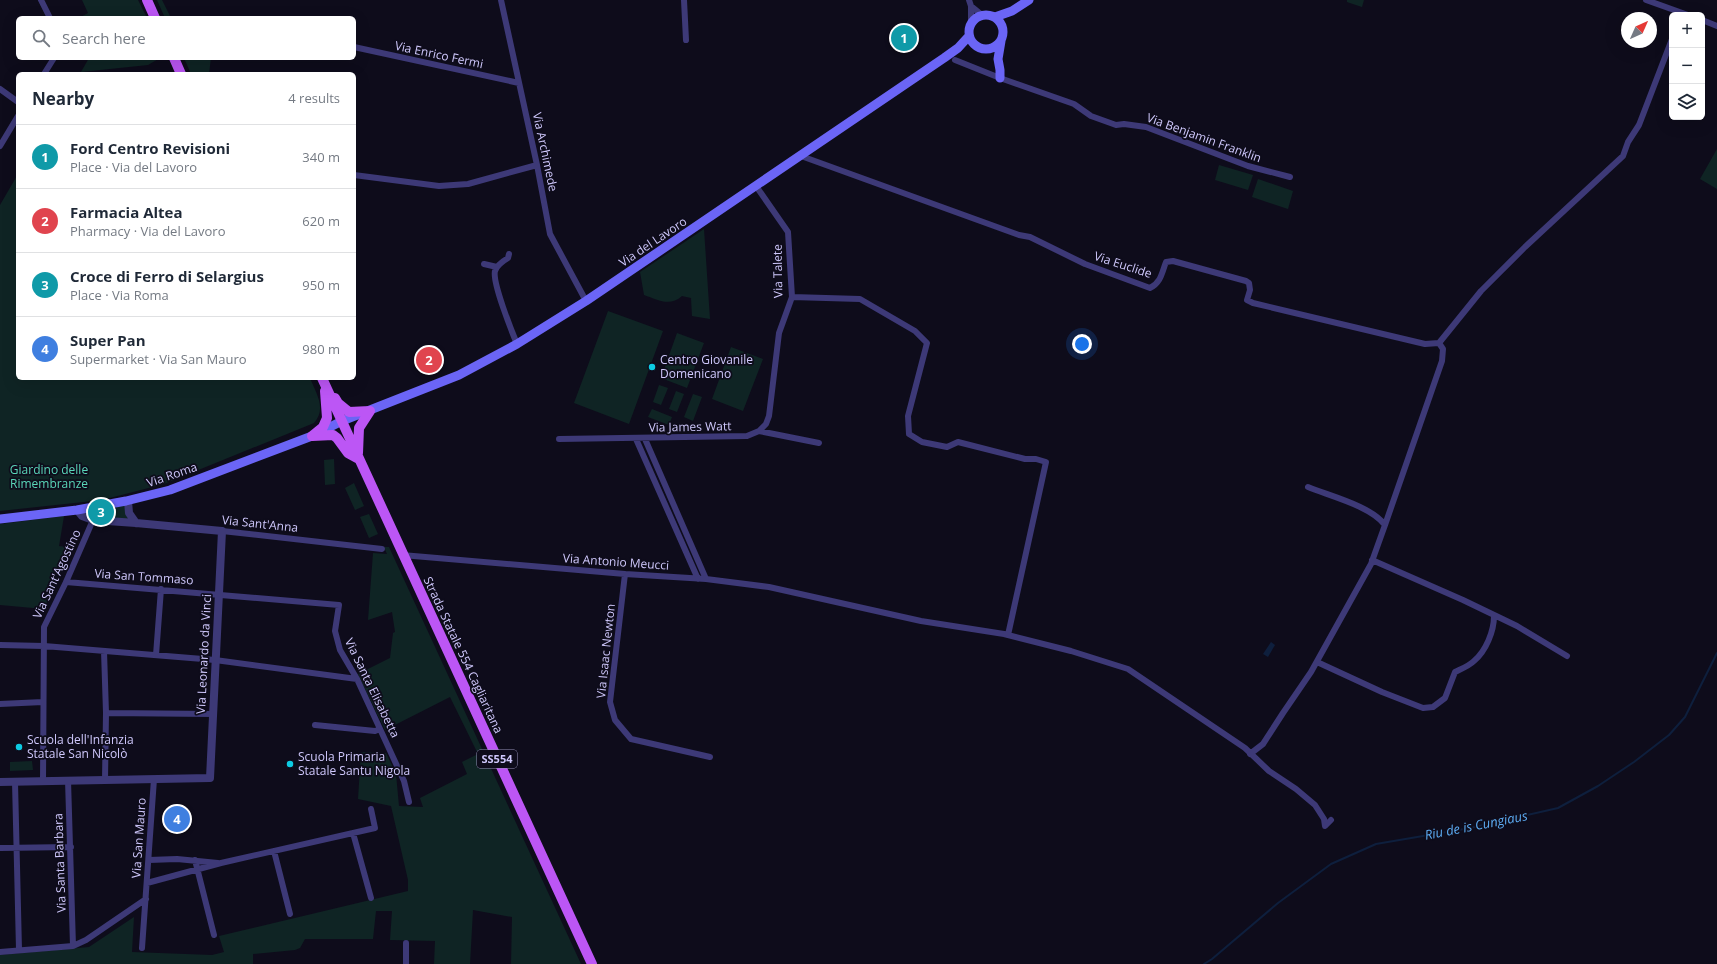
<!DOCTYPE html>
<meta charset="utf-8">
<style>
body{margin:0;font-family:"Open Sans",sans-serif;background:#f2f2f3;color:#1f2937}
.controls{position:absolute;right:12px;top:12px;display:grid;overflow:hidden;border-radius:6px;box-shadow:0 4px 16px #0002}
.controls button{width:36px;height:36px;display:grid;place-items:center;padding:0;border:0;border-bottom:1px solid #e0e1e3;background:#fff;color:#1f2937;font:20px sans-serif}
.compass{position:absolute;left:1621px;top:12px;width:36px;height:36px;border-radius:50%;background:#fff;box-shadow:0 4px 16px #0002;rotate:45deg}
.you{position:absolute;left:1082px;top:344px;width:14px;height:14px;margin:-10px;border:3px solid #fff;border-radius:50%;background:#1a73e8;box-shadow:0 0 0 6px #1a73e833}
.badge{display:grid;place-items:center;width:26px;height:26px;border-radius:50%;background:#db2777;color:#fff;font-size:13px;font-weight:700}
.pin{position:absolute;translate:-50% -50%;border:2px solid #fff;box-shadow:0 1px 4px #0006}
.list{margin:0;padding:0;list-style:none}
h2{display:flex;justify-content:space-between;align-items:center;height:52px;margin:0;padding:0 16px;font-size:17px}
h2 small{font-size:13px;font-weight:400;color:#747a83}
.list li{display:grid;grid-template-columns:26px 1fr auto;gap:12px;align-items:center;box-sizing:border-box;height:64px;padding:0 16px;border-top:1px solid #e0e1e3}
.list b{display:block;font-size:15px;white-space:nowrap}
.list p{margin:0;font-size:13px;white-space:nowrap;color:#747a83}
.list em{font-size:13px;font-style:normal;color:#747a83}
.icon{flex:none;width:22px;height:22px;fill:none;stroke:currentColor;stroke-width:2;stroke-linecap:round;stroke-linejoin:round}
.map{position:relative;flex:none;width:1717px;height:964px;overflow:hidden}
.search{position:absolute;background:#fff;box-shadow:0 4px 16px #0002;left:16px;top:16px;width:340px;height:44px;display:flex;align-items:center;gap:10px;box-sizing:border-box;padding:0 14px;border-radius:6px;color:#747a83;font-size:15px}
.panel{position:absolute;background:#fff;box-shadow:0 4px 16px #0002;left:16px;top:72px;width:340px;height:308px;border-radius:6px}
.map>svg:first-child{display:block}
</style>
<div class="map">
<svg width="1717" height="964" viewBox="0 0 1717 964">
<rect width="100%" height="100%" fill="#0e0c1b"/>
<path fill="#0f2424" d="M82 0H138L147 18H79L88 13Z
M157 0H162L171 18H165Z
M1347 0H1364L1362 7 1347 2Z
M89 58H160L148 65 81 72Z
M184 58H211L209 74H191Z
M1717 149V189L1700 179Z
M1219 165 1253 175 1248 190 1215 180Z
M18 174V378H310C316 393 327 409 314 423L164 484 102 500 0 511V205Z
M1258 179 1293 191 1288 209 1252 197Z
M704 229 710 319 692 316 691 298 682 296C670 307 658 300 644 295L640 272Z
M608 311 663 331 629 424 574 403Z
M677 333 704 343 687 388 661 378Z
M731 347 763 359 743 411 712 399Z
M659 385 668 388 661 405 653 402Z
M676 391 684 394 677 412 669 409Z
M693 394 702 397 693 421 684 417Z
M652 409 672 417 669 425 648 417Z
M334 459 335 484 325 485 324 460Z
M354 483 364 506 355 510 345 488Z
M127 504 128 522 86 516 84 512Z
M369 514 378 534 369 538 360 517Z
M64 516 59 546 74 548 63 570H55L54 580 57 581 44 609 0 605V524Z
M384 547H389L581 964H511L512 917 473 910 470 964H434L435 941 390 940 392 911H376L373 939H305L300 948 295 950 253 954V964H0V955L89 947 134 917 132 952 212 955 224 952 219 936 408 891V880L391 806 358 799 361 752 386 753 396 774 399 806 423 807 420 798 467 774 462 762 478 754 450 697 385 730 358 674 390 658 393 633 395 632 392 612 368 620 373 553 387 554Z
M32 761 33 770 10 771V762Z"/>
<path fill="#0e1f3d" d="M1271 642 1275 645 1268 657 1263 654Z"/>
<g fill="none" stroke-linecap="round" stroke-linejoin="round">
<path stroke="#0e1f3d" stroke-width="2" d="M1204 964 1212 959 1278 903 1331 864 1376 844 1470 828 1558 808 1598 786 1634 762 1669 735 1685 717 1717 653"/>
<path stroke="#3d3977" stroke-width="6" d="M41 0 50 18
M501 0 537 165 550 234 586 301
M684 0 686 40
M969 0 971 6V23
M1646 0 1688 15
M971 6 982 15
M1702 20 1717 26
M354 47 519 83
M955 60 1000 78 1074 104 1091 116 1116 125 1124 124 1146 127 1248 166 1290 177
M44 74 54 58
M0 89 18 102
M0 146 18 116
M801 156 1019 235 1030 237 1085 264 1150 288C1161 283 1162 272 1166 262L1173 261 1246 281 1249 283 1250 290 1247 300 1253 303 1425 344 1439 343
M354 175 439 186 468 184 537 165
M756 186 788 232 792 297 779 333 769 416 766 424 759 431
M509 254 508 258C503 261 497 265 495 271 492 282 512 332 517 344
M484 264 497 267
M792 297 860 299 915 331 927 343 908 416 909 434 922 442 947 447 958 442 1025 459H1036L1046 462 1008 635
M1439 343 1481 291 1525 247 1623 156 1628 142 1639 125 1672 39
M559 439 747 436 759 431 819 443
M636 439 698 579
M645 439 706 579
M1385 525 1442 361 1443 349 1439 343
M222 531 382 549
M402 555 625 574 706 579 769 587 921 621 1004 634 1071 651 1128 669 1245 748 1269 771 1296 789 1315 805 1324 819 1325 826 1331 820
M1372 560 1463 600 1517 626 1567 656
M625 574 610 702 615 720 631 739 710 757
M66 582 339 605 335 631 340 650 357 679 404 781 409 802
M0 645 44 646 215 660 357 679
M104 651 106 713 105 780
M156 655 161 589
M1317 662 1382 692 1423 708 1433 707 1445 698 1455 672C1461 669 1469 666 1474 661 1486 651 1494 631 1494 616
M0 704 43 702
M106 713 213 714
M315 725 375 731 380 729
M1250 754 1263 744 1283 713 1311 672 1371 564 1385 525C1371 506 1330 496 1308 487
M68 780 73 946
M43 781 44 627 66 582 93 520
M15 782 19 950
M353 833 371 898
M0 848 71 847
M274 851 290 914
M149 860 177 859 218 863
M195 860 214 935
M147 883 221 863 375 828 371 809
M142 948 154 779
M0 952 73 946 86 940 146 899
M406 964V943"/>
<path stroke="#3d3977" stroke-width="8" d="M128 501 129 513 136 523
M0 782 210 778 222 531 136 523 93 520 82 516 77 510"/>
<path stroke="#6b65f6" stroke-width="9" d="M969 32a17 17 0 1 1 34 0a17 17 0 1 1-34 0Z
M995 17 1012 11 1029 0
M1000 78V70L998 59 1001 41
M0 519 77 510 126 501 170 490 312 436 342 421 459 375 517 344 586 301 944 58 958 48 969 36"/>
<path stroke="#bc56f5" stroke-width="10" d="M147 0 155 18
M174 58 181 74
M322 378 592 964
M335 398 338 403 349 412 370 411
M312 436 323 427 327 418 325 391
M312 436 333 435 337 438 348 453 359 459
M358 453 359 428 370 411"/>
</g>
<g fill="#0dcbe3" stroke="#0e0c1b" stroke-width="1.5">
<circle cx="652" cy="367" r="4"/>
<circle cx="19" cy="747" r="4"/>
<circle cx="290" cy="764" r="4"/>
</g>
<g text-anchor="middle" stroke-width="3.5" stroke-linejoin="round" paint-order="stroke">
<rect fill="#0e0c1b" stroke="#9590b8" stroke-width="1" x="477" y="750" width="40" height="18" rx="3"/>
<g font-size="11" font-weight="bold" fill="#cfc8fc">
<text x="497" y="763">SS554</text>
</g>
<g font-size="12" fill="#cfc8fc" stroke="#0e0c1b">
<text transform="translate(439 55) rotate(12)" y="4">Via Enrico Fermi</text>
<text transform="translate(1204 138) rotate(20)" y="4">Via Benjamin Franklin</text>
<text transform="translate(545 152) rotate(78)" y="4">Via Archimede</text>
<text transform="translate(653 242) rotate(-34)" y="4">Via del Lavoro</text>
<text transform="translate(1123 265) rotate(18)" y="4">Via Euclide</text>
<text transform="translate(778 271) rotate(-91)" y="4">Via Talete</text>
<text transform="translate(690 427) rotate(-1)" y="4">Via James Watt</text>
<text transform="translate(172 475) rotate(-19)" y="4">Via Roma</text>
<text transform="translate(260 524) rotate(6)" y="4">Via Sant'Anna</text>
<text transform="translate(616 562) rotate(4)" y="4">Via Antonio Meucci</text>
<text transform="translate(57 574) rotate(-65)" y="4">Via Sant'Agostino</text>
<text transform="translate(144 577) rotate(4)" y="4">Via San Tommaso</text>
<text transform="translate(606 651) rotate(-84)" y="4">Via Isaac Newton</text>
<text transform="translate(204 654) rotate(-87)" y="4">Via Leonardo da Vinci</text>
<text transform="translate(463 655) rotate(65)" y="4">Strada Statale 554 Cagliaritana</text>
<text transform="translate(372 688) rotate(64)" y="4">Via Santa Elisabetta</text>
<text transform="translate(139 838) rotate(-86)" y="4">Via San Mauro</text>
<text transform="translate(60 863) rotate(-92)" y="4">Via Santa Barbara</text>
</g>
<g font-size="12" fill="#cfc8fc" stroke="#0e0c1b" text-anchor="start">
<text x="660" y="364">Centro Giovanile<tspan x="660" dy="14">Domenicano</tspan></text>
<text x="27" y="744">Scuola dell'Infanzia<tspan x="27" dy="14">Statale San Nicolò</tspan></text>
<text x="298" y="761">Scuola Primaria<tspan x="298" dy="14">Statale Santu Nigola</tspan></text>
</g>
<g font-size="12" fill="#5ad6b9" stroke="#0e0c1b">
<text x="49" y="474">Giardino delle<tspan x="49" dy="14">Rimembranze</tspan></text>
</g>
<g font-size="13" font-style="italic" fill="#5dadf5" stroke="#0e0c1b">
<text transform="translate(1476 825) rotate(-11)" y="5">Riu de is Cungiaus</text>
</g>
</g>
</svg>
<div class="controls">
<button>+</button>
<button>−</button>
<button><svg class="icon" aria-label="layers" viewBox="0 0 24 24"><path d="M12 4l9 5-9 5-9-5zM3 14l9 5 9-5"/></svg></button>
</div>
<svg class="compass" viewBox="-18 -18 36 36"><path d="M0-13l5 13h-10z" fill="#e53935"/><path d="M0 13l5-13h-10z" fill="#747a83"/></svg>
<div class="you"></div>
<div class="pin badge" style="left:904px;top:38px;background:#0f9aa8">1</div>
<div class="pin badge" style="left:429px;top:360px;background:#e0444e">2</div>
<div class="pin badge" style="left:101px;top:512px;background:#0f9aa8">3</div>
<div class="pin badge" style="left:177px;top:819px;background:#3f7fe0">4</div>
<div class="search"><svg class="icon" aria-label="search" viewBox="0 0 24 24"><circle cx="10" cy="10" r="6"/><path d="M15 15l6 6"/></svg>Search here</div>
<section class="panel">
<h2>Nearby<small>4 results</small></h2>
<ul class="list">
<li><span class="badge" style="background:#0f9aa8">1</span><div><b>Ford Centro Revisioni</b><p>Place · Via del Lavoro</p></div><em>340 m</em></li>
<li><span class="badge" style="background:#e0444e">2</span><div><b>Farmacia Altea</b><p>Pharmacy · Via del Lavoro</p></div><em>620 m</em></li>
<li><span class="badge" style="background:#0f9aa8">3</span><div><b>Croce di Ferro di Selargius</b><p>Place · Via Roma</p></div><em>950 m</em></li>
<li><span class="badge" style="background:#3f7fe0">4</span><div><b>Super Pan</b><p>Supermarket · Via San Mauro</p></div><em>980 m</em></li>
</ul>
</section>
</div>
